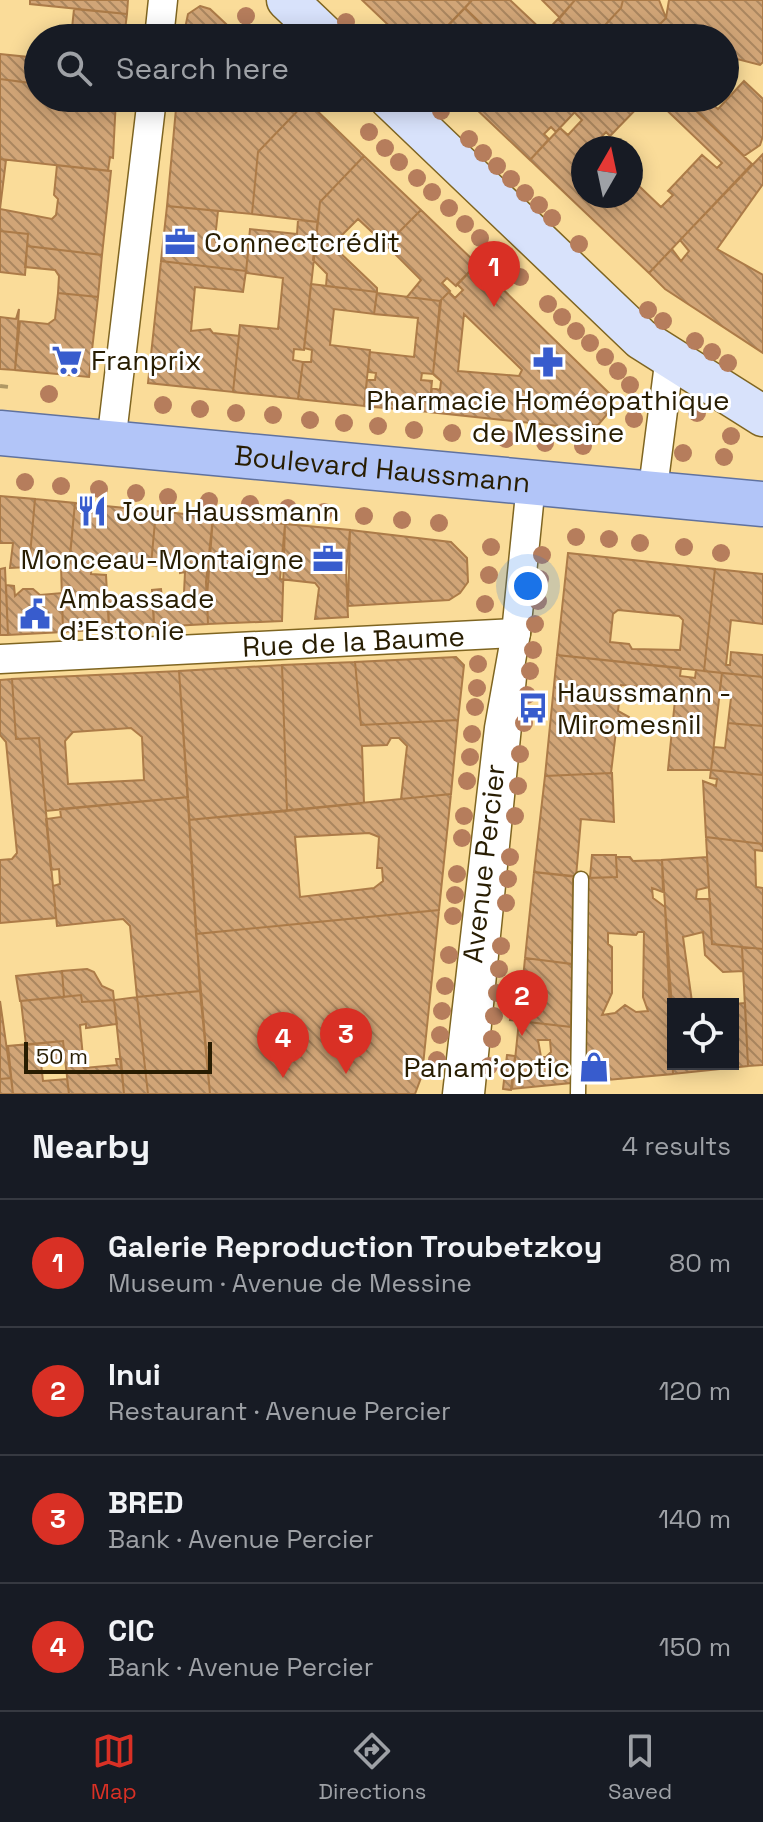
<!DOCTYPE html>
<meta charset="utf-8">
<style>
body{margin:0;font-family:"Space Grotesk",sans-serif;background:#20242c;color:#f1f3f6}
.controls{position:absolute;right:24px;bottom:24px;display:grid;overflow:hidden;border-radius:0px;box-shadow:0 4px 20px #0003}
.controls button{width:72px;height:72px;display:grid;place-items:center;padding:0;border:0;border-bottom:2px solid #363941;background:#171b24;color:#f1f3f6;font:40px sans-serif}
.compass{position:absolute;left:571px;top:136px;width:72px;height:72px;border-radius:50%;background:#171b24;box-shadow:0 4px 20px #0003;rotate:9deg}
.scale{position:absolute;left:24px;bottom:20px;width:188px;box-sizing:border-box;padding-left:8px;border:4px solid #281d02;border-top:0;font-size:22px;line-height:28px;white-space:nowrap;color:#281d02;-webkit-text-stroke:6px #fff;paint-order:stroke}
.you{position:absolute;left:528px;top:586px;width:28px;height:28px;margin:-20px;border:6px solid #fff;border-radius:50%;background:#1a73e8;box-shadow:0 0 0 12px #1a73e833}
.badge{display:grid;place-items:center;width:52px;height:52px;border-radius:50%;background:#d93025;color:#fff;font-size:26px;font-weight:700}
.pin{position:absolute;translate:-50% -66px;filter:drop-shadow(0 2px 4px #0008)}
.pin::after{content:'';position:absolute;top:42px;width:28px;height:24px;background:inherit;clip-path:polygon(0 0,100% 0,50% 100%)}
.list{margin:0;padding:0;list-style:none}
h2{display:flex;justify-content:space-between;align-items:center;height:104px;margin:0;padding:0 32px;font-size:34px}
h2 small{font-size:26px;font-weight:400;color:#9ea1a6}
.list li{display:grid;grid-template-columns:52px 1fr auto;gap:24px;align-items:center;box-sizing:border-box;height:128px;padding:0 32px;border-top:2px solid #363941}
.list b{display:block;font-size:30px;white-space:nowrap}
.list p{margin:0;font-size:26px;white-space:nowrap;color:#9ea1a6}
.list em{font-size:26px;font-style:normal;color:#9ea1a6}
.icon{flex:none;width:44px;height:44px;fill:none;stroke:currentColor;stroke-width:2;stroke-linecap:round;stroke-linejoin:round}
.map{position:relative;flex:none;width:763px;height:1094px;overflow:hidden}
.search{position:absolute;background:#171b24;box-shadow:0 4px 20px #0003;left:24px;right:24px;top:24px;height:88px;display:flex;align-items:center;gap:20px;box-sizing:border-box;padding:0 28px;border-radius:44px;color:#9ea1a6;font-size:30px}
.sheet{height:616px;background:#171b24}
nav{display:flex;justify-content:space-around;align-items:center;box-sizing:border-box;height:112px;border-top:2px solid #363941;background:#171b24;font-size:22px;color:#9ea1a6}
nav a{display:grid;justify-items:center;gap:4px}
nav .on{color:#d93025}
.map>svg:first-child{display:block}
</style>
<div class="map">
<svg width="763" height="1094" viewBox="0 0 763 1094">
<defs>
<pattern id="building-back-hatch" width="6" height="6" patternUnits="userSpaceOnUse" patternTransform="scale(2)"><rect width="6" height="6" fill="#d1a577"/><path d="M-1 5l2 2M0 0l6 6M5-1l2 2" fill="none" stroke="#aa865f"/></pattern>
</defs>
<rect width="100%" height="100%" fill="#fadc99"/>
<path fill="url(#building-back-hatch)" stroke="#ac7b48" stroke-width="2" fill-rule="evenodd" d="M30 0H128L127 14 30 4Z
M362 0H472L436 38H402Z
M472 0H510L545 33 540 38H496L465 8Z
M542 0H575L560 18Z
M575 0H623L621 8 593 38H578L558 19Z
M623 0H659L666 18 646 38H593L621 8Z
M669 0H763V62L760 65 729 57 725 38H646L666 18Z
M200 6 210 9 241 38H183L188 14Z
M465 8 496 38H447L450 35 444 30Z
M74 9 127 14 124 38H71Z
M558 19 578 38 543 35Z
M0 54 38 58V84L0 79Z
M0 79 38 84V98H116L113 158 110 157 108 171 0 159Z
M744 81 763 99V136L760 145 744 156 692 107 705 98 718 109Z
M177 98H304L307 101 258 152 252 214 167 206Z
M483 98H588L556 132 551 127 544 134 549 139 530 160 474 107Z
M588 98 645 100 610 136 606 132 595 144 599 148H583V196H631V168L638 176 639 186 661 207 673 195 668 191 702 155 717 168 722 163 654 98H683L752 164 649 273 530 160 560 128 568 135 582 120 574 112Z
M307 101 364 156 320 202 318 222 252 214 258 152Z
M763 154V184L717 249 763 275V353L665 289 649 273 672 249 681 261 689 251 680 240Z
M364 156 421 210 386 245 358 219 332 245 377 288V292L326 286 327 274 313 260 320 202Z
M0 159 6 160 0 209 52 219 56 215 58 199 54 195 57 165 111 171 102 255 27 246 28 234 0 231Z
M167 206 218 211 215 239 218 246 240 248 249 244 246 271 161 261Z
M421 210 477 264 456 286 447 278 442 283 450 291 440 301 407 297 421 280 386 245Z
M298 220 318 222 304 350 294 349 293 360 303 362 298 399 233 392 240 325 278 329 283 278 246 273 250 229 297 234Z
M0 231 28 234 25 275 0 272Z
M27 246 102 255 98 297 58 293 59 276 55 270 25 267Z
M161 261 246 271 243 292 195 287 191 331 210 329 213 333 239 336 233 392 148 383Z
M477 264 609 393 610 411 598 425 577 428 429 412 432 388 440 390 441 381 433 374 440 301 449 292 455 298 463 290 457 284ZM464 314 522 370 519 376 458 371Z
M311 284 377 292 374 314 334 309 330 345 370 350 364 406 298 399 303 362H311L312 350 304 348Z
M58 293 98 297 89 377 15 370 20 321 48 324 55 319Z
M377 293 441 301 433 374 422 373 421 380 432 381 429 412 364 406 367 380H375L376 373 368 372 370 352 414 357 418 318 374 314Z
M19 309 15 370 0 369V317L16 319Z
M0 496 35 499 29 567 10 568 13 543H0Z
M35 499 75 503 69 565 29 567Z
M75 503 156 511 151 565 70 557Z
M156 511 213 517 207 597 189 598 184 593 185 572 180 573V568L151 565Z
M213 517 285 524 282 621 208 624 206 582Z
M285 524 350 530 346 572 348 617 315 619 319 588 315 583 280 579Z
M350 530 451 542 467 558 468 582 460 593 449 600 348 606Z
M568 553 715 569 704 671 557 655ZM618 610 679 616 683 620 680 650 632 649 629 644 610 642 613 614Z
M70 557 92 559 91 574 106 575 109 629 63 632 61 566 69 565Z
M5 568 8 635H0V569Z
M715 569 763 574V624L731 620 726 665H730L731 652 763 655V677L704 671Z
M6 585 14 586 15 596 23 589H33L40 595 62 593 63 632 8 635Z
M161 589 162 597 169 603H181L184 593 189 598 207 597 208 624 154 627 152 590Z
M153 595 154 627 109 629 108 597Z
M557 655 681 668 680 676 695 678 696 670 722 673 711 770H668L676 690 621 685 618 711 629 717 627 729 616 731 611 773 545 776Z
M456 657 464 665 458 720 361 725 355 662Z
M355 662 361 725 458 720 451 794 401 799 407 746 399 738H391L387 745 362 746 364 803 287 811 282 665Z
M282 665 287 811 189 820 179 671Z
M179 671 188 797 46 811 39 738 16 739 12 679ZM131 728 142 737 144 780 68 784 65 741 73 732Z
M722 673 763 677V726L728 723 731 698 719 696Z
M12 679 16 739 39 738 56 918 0 923V860L12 859 17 853 6 742 0 735V680Z
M728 723 763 726V775L711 770 714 747 725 748Z
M711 770 763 775V844L706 837 703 781 716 786 717 779 710 778Z
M612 773 614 822 581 819 576 877 534 872 545 776Z
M451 794 439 910 196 934 189 820ZM369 833 379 837 377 868H382L383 881 374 888 300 897 295 837Z
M188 797 200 991 137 997 130 926 123 919 57 926 53 886 60 884 59 869 51 870 46 819 61 817 60 809Z
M706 837 763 844V851L755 850 756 887 763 888V949L712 944Z
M592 855H616L617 877 590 878Z
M616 857H630L633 861 662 860 663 892 652 888 653 898 665 907 673 1074 585 1082 587 878 617 877ZM638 932H644L643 997 648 1011 636 1012 625 1005 615 1013 602 1015 612 993V947L608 944V933L636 935Z
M707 857 709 887 697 890 696 899H710L712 944 742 947 743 971 723 972 705 955 703 932 683 937 692 1002 707 1004H673V1024L662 860Z
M534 872 573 876 572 964 525 958Z
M439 910 422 1075 415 1094H210L196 934Z
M742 947 763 949V1065L748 1066Z
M525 958 572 964 571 1027 519 1021Z
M87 969 94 972 102 986 113 991 114 1000 82 1002 81 995 64 997 62 971Z
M62 971 64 997 20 1001 16 976Z
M200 991 210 1094H148L137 997Z
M514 992 522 993 519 1021 510 1020Z
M81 995 82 1002 114 1000 117 1024 86 1028V1024L80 1025 84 1068 117 1065 116 1059H121L124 1094H69L63 1041 26 1045 21 1001Z
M137 997 148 1094H124L114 1000Z
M0 1001 11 1078 0 1079Z
M745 1003 748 1066 673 1074 672 1045 673 1064H733V1004Z
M519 1021 571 1027V1083L512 1089ZM538 1040H550L551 1052 546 1057H541Z
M63 1041 65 1061 41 1063 43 1081 67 1079 69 1094H13L8 1046Z
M507 1055 515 1056 511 1090 503 1089Z
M11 1078 13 1094H0V1079Z"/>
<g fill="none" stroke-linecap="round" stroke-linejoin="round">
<g stroke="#7f6521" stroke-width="17">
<path id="lane" d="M477 1094 519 677
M578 1094 581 879"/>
</g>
<g stroke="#7f6521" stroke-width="31">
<g id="street">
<path d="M159 38 163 0"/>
<path d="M111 443 152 98"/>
<path d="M652 496 670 356"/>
<path id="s1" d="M0 659 516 633"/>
<path id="s2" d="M457 1094 499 728 516 633 531 484"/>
</g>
</g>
<g stroke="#7f6521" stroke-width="43">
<path id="secondary" d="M287 0 327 38
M389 98 641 339 763 416"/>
</g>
<g stroke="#60729f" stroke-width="47">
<g id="primary">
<path id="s3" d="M0 433 763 504"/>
</g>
</g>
<path stroke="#b09864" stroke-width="4" stroke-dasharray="8 4" stroke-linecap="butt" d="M0 386 9 387"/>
<use href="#lane" stroke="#fff" stroke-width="14"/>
<use href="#street" stroke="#fff" stroke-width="28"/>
<use href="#secondary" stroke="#d8e2fb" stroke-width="40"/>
<use href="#primary" stroke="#b2c5f8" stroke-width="44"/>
</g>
<g fill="#b67d5c">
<circle cx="246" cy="16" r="9"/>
<circle cx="346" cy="22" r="9"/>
<circle cx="441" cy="111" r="9"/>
<circle cx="369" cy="132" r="9"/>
<circle cx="469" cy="139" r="9"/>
<circle cx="385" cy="148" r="9"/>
<circle cx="483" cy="153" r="9"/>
<circle cx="399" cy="162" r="9"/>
<circle cx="497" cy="166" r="9"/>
<circle cx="417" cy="178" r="9"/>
<circle cx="511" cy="179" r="9"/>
<circle cx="432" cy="192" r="9"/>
<circle cx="525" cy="193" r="9"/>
<circle cx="539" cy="205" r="9"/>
<circle cx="449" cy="208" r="9"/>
<circle cx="552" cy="218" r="9"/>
<circle cx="465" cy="224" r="9"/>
<circle cx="480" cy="238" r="9"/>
<circle cx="579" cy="244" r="9"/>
<circle cx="520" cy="277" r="9"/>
<circle cx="548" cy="304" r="9"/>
<circle cx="648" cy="310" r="9"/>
<circle cx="562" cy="317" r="9"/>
<circle cx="663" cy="321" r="9"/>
<circle cx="576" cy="331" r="9"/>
<circle cx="695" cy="341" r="9"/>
<circle cx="590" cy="343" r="9"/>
<circle cx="712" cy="352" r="9"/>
<circle cx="605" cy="357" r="9"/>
<circle cx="728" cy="363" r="9"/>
<circle cx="618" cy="371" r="9"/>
<circle cx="630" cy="385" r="9"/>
<circle cx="49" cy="394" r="9"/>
<circle cx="163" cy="405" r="9"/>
<circle cx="200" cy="409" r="9"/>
<circle cx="236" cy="413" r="9"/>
<circle cx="697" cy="413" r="9"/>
<circle cx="273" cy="415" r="9"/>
<circle cx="634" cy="419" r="9"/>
<circle cx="310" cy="420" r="9"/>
<circle cx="344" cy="423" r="9"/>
<circle cx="378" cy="426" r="9"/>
<circle cx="414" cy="430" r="9"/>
<circle cx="452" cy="433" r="9"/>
<circle cx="731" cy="436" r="9"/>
<circle cx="506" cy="439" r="9"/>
<circle cx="545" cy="443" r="9"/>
<circle cx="583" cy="446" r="9"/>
<circle cx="683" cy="453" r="9"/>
<circle cx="724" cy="457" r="9"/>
<circle cx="25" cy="482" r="9"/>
<circle cx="61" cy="486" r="9"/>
<circle cx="99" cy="489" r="9"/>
<circle cx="136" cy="493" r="9"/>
<circle cx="168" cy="497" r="9"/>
<circle cx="209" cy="501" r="9"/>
<circle cx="250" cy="504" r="9"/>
<circle cx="288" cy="508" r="9"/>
<circle cx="324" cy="512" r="9"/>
<circle cx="364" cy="516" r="9"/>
<circle cx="402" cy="520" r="9"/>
<circle cx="439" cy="523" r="9"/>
<circle cx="576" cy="537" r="9"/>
<circle cx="609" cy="539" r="9"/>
<circle cx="640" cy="543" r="9"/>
<circle cx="491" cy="547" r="9"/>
<circle cx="684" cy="547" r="9"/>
<circle cx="721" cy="553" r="9"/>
<circle cx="542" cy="555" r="9"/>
<circle cx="489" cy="575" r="9"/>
<circle cx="540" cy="579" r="9"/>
<circle cx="538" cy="601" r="9"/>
<circle cx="485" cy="604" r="9"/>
<circle cx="535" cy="624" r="9"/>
<circle cx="533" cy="650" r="9"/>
<circle cx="478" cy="664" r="9"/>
<circle cx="530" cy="671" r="9"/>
<circle cx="477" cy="688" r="9"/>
<circle cx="527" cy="695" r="9"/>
<circle cx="475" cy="707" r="9"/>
<circle cx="524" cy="723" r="9"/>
<circle cx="472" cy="734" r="9"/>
<circle cx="520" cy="754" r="9"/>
<circle cx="470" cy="757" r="9"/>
<circle cx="467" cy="781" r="9"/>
<circle cx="518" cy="786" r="9"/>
<circle cx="464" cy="816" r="9"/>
<circle cx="515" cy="816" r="9"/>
<circle cx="462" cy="838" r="9"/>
<circle cx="510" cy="857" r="9"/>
<circle cx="457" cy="874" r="9"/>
<circle cx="508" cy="879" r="9"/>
<circle cx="455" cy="895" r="9"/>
<circle cx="506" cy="903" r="9"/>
<circle cx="453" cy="916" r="9"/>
<circle cx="501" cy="946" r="9"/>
<circle cx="449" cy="955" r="9"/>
<circle cx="499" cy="969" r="9"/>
<circle cx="445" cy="986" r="9"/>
<circle cx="497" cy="993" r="9"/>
<circle cx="442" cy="1011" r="9"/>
<circle cx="494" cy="1016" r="9"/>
<circle cx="440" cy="1035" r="9"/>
<circle cx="492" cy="1039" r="9"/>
<circle cx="437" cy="1060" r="9"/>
<circle cx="489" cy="1066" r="9"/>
</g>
<defs>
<g id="office-bare" transform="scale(2.4)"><path d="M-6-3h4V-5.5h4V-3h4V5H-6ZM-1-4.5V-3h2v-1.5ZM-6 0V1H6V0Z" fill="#385ccd" stroke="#fff" stroke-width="2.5" paint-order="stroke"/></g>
<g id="supermarket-bare" transform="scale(2.4)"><path d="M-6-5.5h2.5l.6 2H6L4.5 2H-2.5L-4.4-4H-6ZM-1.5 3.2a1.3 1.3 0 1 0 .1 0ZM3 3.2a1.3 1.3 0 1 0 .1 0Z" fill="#385ccd" stroke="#fff" stroke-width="2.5" paint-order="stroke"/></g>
<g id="pharmacy-bare" transform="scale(2.4)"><path d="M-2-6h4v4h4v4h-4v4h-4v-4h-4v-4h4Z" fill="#385ccd" stroke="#fff" stroke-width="2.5" paint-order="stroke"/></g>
<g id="restaurant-bare" transform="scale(2.4)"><path d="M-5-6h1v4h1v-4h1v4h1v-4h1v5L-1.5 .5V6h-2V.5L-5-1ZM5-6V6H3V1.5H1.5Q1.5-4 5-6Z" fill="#385ccd" stroke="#fff" stroke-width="2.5" paint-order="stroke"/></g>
<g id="civic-bare" transform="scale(2.4)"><path d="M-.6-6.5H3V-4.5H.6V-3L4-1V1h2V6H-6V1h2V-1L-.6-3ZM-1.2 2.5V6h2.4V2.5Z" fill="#385ccd" stroke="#fff" stroke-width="2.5" paint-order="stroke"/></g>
<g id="bus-bare" transform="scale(2.4)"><path d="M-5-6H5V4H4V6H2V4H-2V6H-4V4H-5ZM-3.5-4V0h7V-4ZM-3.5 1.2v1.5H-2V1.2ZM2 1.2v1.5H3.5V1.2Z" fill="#385ccd" stroke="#fff" stroke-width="2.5" paint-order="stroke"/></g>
<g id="shop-bare" transform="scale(2.4)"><path d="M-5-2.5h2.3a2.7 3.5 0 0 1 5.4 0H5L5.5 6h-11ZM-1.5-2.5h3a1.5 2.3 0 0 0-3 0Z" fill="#385ccd" stroke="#fff" stroke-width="2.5" paint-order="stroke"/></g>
</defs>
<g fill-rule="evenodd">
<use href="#office-bare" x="180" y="242"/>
<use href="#supermarket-bare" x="67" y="360"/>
<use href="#pharmacy-bare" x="548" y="362"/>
<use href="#restaurant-bare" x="92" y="511"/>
<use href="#office-bare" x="328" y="559"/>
<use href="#civic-bare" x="35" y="614"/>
<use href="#bus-bare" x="533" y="708"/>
<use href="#shop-bare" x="594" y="1067"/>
</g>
<g text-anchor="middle" stroke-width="6" stroke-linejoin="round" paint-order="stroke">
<g font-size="28" fill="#281d02" stroke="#fff" text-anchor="start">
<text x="204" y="252">Connectcrédit</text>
<text x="91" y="370">Franprix</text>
<text x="548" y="410" text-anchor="middle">Pharmacie Homéopathique<tspan x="548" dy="32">de Messine</tspan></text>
<text x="116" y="521">Jour Haussmann</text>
<text x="304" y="569" text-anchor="end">Monceau-Montaigne</text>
<text x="59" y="608">Ambassade<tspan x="59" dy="32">d'Estonie</tspan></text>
<text x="557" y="702">Haussmann -<tspan x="557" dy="32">Miromesnil</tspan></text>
<text x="570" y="1077" text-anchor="end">Panam'optic</text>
</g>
<g font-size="28" fill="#281d02" stroke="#fff">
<text dy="10" stroke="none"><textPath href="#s3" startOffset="384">Boulevard Haussmann</textPath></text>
<text dy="10" stroke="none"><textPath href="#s1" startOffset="354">Rue de la Baume</textPath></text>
<text dy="10" stroke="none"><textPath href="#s2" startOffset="232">Avenue Percier</textPath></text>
</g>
</g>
</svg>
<div class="controls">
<button><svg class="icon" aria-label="locate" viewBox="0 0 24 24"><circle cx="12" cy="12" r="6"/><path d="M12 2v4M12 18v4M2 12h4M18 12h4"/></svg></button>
</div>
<svg class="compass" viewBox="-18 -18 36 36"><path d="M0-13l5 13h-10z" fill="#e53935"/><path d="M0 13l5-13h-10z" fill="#9ea1a6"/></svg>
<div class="scale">50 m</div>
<div class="you"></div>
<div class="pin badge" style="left:494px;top:307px">1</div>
<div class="pin badge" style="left:522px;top:1036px">2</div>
<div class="pin badge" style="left:346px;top:1074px">3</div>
<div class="pin badge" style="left:283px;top:1078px">4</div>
<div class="search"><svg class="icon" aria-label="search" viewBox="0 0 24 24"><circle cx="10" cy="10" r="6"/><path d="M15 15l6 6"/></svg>Search here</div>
</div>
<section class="sheet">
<h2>Nearby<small>4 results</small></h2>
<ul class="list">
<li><span class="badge">1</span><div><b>Galerie Reproduction Troubetzkoy</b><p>Museum · Avenue de Messine</p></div><em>80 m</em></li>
<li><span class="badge">2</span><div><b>Inui</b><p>Restaurant · Avenue Percier</p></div><em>120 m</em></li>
<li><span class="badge">3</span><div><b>BRED</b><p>Bank · Avenue Percier</p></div><em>140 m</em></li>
<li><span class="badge">4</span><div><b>CIC</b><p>Bank · Avenue Percier</p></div><em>150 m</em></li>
</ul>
</section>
<nav>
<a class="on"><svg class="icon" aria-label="map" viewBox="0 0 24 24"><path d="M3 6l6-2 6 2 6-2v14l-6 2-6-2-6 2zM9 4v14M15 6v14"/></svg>Map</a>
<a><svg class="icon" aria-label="directions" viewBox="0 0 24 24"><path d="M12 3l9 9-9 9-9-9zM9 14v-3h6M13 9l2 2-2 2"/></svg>Directions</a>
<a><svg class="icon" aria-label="saved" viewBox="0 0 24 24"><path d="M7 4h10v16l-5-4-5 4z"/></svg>Saved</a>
</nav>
